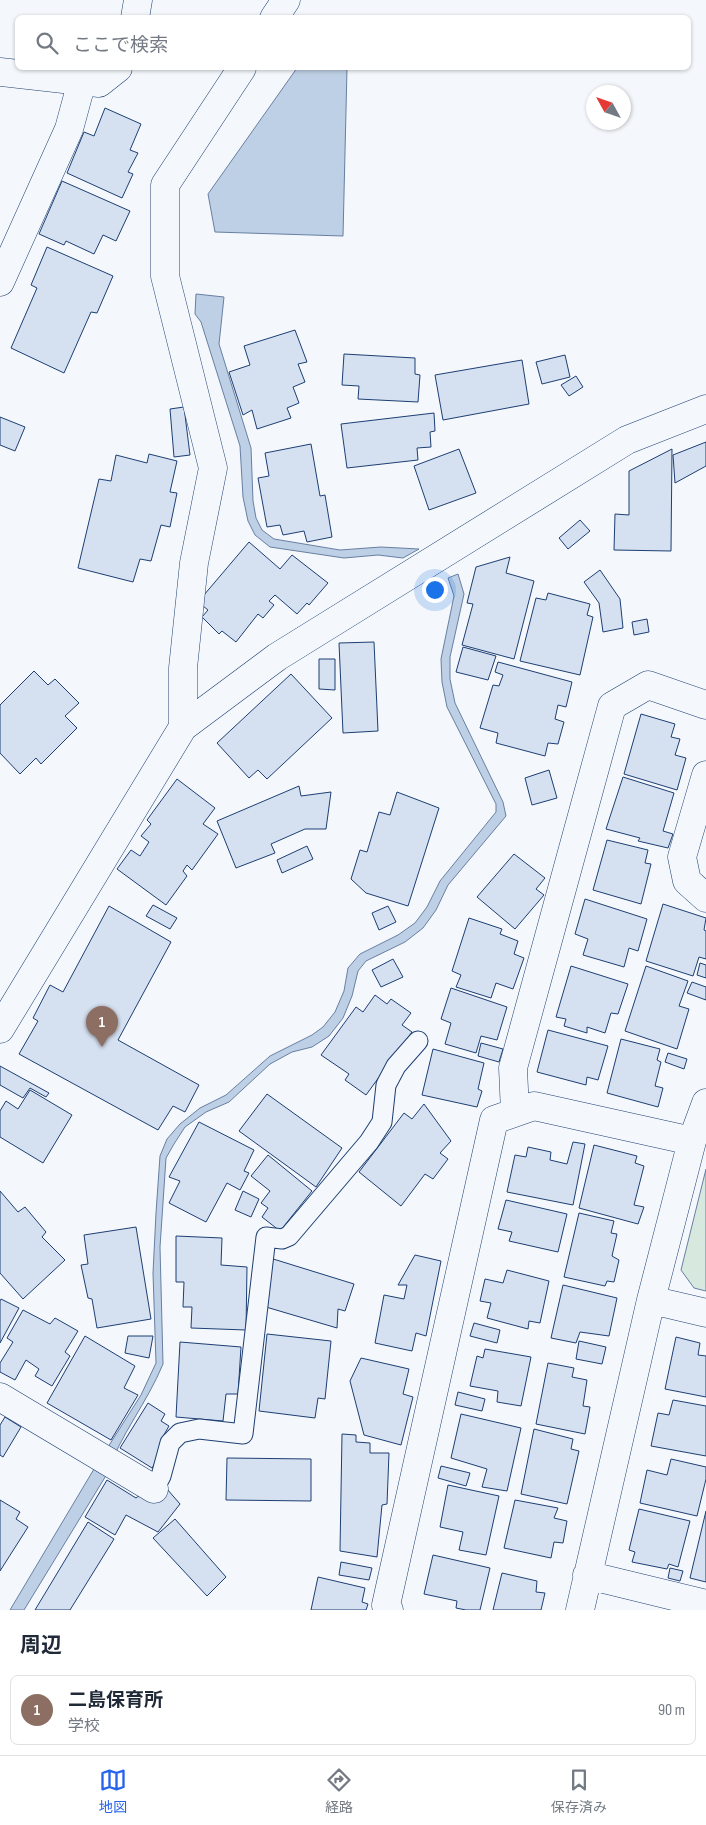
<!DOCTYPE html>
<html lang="ja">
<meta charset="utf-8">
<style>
body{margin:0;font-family:"Sofia Sans Condensed","Noto Sans JP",sans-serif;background:#f2f2f3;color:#1f2937}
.compass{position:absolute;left:586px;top:85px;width:45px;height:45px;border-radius:50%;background:#fff;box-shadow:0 1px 4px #0004;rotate:310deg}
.you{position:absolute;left:434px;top:589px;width:18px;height:18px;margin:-12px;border:4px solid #fff;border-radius:50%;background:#1a73e8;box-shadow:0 0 0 8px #1a73e833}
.badge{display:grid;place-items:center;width:32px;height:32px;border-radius:50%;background:#2563eb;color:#fff;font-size:16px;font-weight:700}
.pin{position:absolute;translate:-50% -41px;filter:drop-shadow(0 1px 2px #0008)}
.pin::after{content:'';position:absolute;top:26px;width:18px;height:15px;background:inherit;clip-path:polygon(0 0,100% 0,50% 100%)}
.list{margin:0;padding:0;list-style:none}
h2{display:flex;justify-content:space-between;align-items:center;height:65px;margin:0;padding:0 20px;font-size:21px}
h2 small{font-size:16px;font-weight:400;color:#747a83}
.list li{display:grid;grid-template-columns:32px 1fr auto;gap:15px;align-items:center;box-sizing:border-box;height:70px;margin:0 10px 10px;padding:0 10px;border:1px solid #e0e1e3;border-radius:8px}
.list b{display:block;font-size:19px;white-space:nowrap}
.list p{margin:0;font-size:16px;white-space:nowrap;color:#747a83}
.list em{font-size:16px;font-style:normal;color:#747a83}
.icon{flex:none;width:28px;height:28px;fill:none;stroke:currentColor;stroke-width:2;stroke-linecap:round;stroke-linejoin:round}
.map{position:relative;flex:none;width:706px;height:1610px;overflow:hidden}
.search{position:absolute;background:#fff;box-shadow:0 1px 4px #0004;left:15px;right:15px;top:15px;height:55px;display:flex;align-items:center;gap:12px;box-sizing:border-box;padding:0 18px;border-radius:8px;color:#747a83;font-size:19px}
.sheet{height:145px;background:#fff}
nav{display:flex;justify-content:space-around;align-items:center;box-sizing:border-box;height:70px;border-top:1px solid #e0e1e3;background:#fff;font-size:14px;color:#747a83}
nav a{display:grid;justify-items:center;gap:2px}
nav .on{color:#2563eb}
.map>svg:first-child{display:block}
</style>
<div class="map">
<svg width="706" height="1610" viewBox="0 0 706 1610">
<rect width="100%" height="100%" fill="#f4f7fb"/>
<path fill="#d7e8df" stroke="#687fa3" d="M706 1169V1291L694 1288 681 1270Z"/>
<path fill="#bed0e5" stroke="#687fa3" d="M297 68H347L343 236 215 232 208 194Z
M196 294 224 297 219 344 251 448 253 501 256 518 262 530 274 539 340 550 381 547 419 549 403 558 378 555 344 558 270 547 255 535 248 521 243 497 240 446 201 322 195 314Z
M458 574 464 594 450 657V679L455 703 503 802 506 816 448 885 436 910 423 928 405 942 366 961 358 971 352 996 343 1018 329 1036 312 1047 292 1052 270 1064 229 1102 206 1112 185 1127 174 1144 166 1158 160 1247 163 1364C147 1403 120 1435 107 1474L24 1610H10L94 1469 141 1395 156 1363 153 1273 156 1213 160 1156 167 1139 180 1124 200 1108 226 1095 270 1056 312 1035 323 1027 335 1012 344 991 348 968 360 954 398 935 415 923 427 907 440 881 496 812V804L447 707 442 682 441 659 454 596 448 578Z"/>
<path fill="#d5e0f0" stroke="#1d3f73" d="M105 108 141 124 130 150 138 153 128 172 133 174 122 198 67 173 84 132 94 136Z
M62 181 130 211 116 241 103 235 94 254 66 241 64 245 39 234Z
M47 247 113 276 97 313 91 312 64 373 11 348 37 288 31 285Z
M295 330 307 362 298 364 305 382 293 387 299 403 287 408 291 418 257 429 252 410 243 415 229 372 250 365 244 346Z
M344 354 415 358V374L420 375 418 402 358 399 359 386 342 385Z
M565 355 570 377 542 384 536 362Z
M522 360 529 404 443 420 435 375Z
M576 376 583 387 569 396 561 385Z
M184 407 190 455 174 457 170 409Z
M434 413 435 431 430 432 431 447 417 448 418 460 347 468 341 424Z
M0 417 25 427 15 451 0 445Z
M706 442V466L675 483 673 455Z
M311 444 320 496 325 495 332 537 307 542 304 531 283 535 280 525 267 527 258 478 269 476 265 453Z
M459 449 476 493 429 510 414 466Z
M672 449 671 551 614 550 615 514 629 515V471Z
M149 454 177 461 170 492 177 493 170 527 161 525 151 561 140 559 133 582 78 568 99 479 111 481 116 455 147 463Z
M580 520 590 531 568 549 559 538Z
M249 542 280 569 292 555 328 583 309 605 307 603 297 614 275 595 269 601 274 605 263 618 258 614 236 642 222 631 219 634 202 617 208 610 198 602Z
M510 557 506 573 534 581 514 659 462 645 473 604 467 603 476 567Z
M600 570 620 599 623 628 603 632 599 603 584 582Z
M548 593 590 604 587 615 593 617 580 675 520 661 536 598 546 600Z
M647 619 649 632 634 635 632 622Z
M374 642 378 731 343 733 339 643Z
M463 647 496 656 488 680 456 672Z
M319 659H335V690L319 689Z
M498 662 572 682 566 707 558 705 555 719 564 722 558 744 548 743 545 756 496 743 498 733 480 728 493 685 499 686 503 675 495 672Z
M34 671 48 685 55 679 79 703 65 716 77 728 41 764 36 758 20 774 0 753V705Z
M291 674 332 718 267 779 258 770 249 778 217 743Z
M641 714 675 724 671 737 680 739 675 755 686 758 677 790 624 774Z
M549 770 557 798 532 805 525 778Z
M623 777 674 793 663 831 673 834 668 848 638 841 640 838 606 829Z
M177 779 215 808 203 824 218 834 192 870 187 865 183 871 187 876 166 905 117 869 131 850 140 856 149 842 141 836 151 824 147 820Z
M299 786 301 796 331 792 326 829H305L271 844 275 853 236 868 217 821Z
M397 792 439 808 408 906 366 893 351 879 360 850 367 852 379 812 390 815Z
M607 840 648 850 645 863 651 864 641 904 593 890Z
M307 846 313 859 282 873 277 860Z
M514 854 545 878 536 889 544 895 515 929 477 897Z
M585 899 647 919 638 951 629 948 624 967 583 955 588 939 575 934Z
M663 904 706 918 704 930 706 931V959L699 957 693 976 646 961Z
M153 905 177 918 170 929 146 916Z
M109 906 171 942 118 1040 199 1085 185 1112 173 1106 158 1130 19 1054 38 1021 33 1018 50 985 63 992Z
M388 906 396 922 379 930 372 913Z
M469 918 502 929 500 934 518 941 514 954 524 958 513 989 496 983 491 998 456 987 461 975 452 971Z
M393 959 403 977 381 987 372 970Z
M700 963 706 965V978L697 975Z
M571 966 628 984 618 1014 611 1013 605 1033 587 1027V1033L564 1026 566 1019 556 1017Z
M646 966 688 981 679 1006 689 1009 677 1049 625 1031Z
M692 982 706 987V1000L687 993Z
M451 988 507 1007 497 1040 481 1036 476 1053 445 1044 451 1023 441 1019Z
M375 995 387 1004 391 999 411 1013 402 1025 412 1032 366 1095 345 1080 349 1074 321 1055 356 1007 363 1012Z
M548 1030 608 1046 598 1080 587 1077 586 1085 537 1072Z
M621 1039 660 1049 657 1060 661 1062 655 1086 663 1088 658 1107 607 1093Z
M481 1043 503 1049 499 1062 478 1056Z
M433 1049 484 1063 478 1089 482 1091 477 1107 422 1095Z
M668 1053 687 1059 684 1069 665 1062Z
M0 1066 49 1093 46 1097 30 1088 23 1098 0 1085Z
M30 1090 72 1115 43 1163 0 1137V1111L6 1101 18 1109Z
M267 1094 342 1148 316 1187 239 1131Z
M424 1104 451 1141 440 1153 448 1159 433 1179 425 1174 401 1206 359 1172 404 1113 412 1119Z
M199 1122 254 1150 244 1171 249 1173 240 1190 227 1183 206 1222 169 1203 180 1181 169 1177Z
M573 1142 585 1144 573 1205 507 1192 515 1155 526 1157 528 1147 551 1152 550 1160 567 1164Z
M594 1145 637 1156 635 1163 644 1166 634 1205 644 1207 638 1224 579 1208Z
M268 1155 312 1191 280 1231 262 1217 268 1208 261 1203 270 1191 251 1176Z
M0 1191 18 1212 25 1207 46 1232 42 1237 65 1260 23 1299 0 1273Z
M243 1191 259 1199 251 1217 235 1210Z
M506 1200 567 1214 558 1252 509 1241 512 1232 498 1229Z
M579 1213 614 1221 611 1233 617 1234 612 1256 619 1260 614 1282 607 1281 605 1286 564 1277Z
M136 1227 151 1319 97 1328 92 1299 88 1298 81 1265 88 1264 84 1235Z
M176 1236 222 1238 221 1265 247 1267 246 1330 191 1328 192 1307H183L184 1282H176Z
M415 1255 441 1261 426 1336 416 1333 412 1351 375 1343 384 1295 404 1299 407 1285H398Z
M270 1258 354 1284 345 1311 338 1309 337 1328 266 1307Z
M507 1270 549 1281 540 1323 529 1321 528 1329 487 1318 491 1303 480 1301 485 1279 503 1283Z
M563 1285 617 1298 609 1336 580 1332 576 1343 551 1338Z
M1 1299 19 1308 0 1343V1301Z
M23 1310 50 1324 55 1318 78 1331 65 1352 70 1356 52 1386 35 1376 39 1369 26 1360 15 1380 0 1372V1363L13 1342 7 1338Z
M474 1323 500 1330 497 1343 470 1336Z
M267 1334 331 1341 325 1399 318 1398 315 1418 259 1411Z
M85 1336 135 1366 124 1388 138 1395 111 1440 47 1403Z
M128 1336H153L149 1358 125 1353Z
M676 1337 700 1343 698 1355 706 1356V1397L665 1389Z
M579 1341 606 1347 602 1364 576 1359Z
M180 1342 241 1347 238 1394H226L223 1421 176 1417Z
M485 1349 531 1357 521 1406 497 1402 498 1391 470 1386 477 1356 483 1358Z
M361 1358 409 1369 403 1394 413 1397 401 1445 364 1435 350 1381Z
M548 1363 574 1368 572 1377 587 1380 583 1406 590 1407 585 1434 536 1424Z
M458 1392 485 1399 482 1411 455 1405Z
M673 1400 706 1406V1456L651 1446 658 1413 669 1415Z
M148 1403 165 1414 161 1421 169 1426 161 1440 167 1445 152 1468 120 1448Z
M461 1414 521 1428 507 1491 482 1487 487 1469 451 1458Z
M5 1417 21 1427 3 1457 0 1455V1425Z
M534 1429 573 1439 571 1449 579 1451 567 1504 521 1494Z
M342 1434 356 1435V1442L370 1443V1453H389L387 1504 382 1505 377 1557 340 1551Z
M227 1458 311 1459V1501L226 1500Z
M671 1459 706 1467V1479L697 1516 640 1503 647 1470 667 1475Z
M441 1466 470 1473 466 1486 438 1478Z
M107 1480 136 1498 140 1495 167 1489 180 1504 158 1532 126 1515 115 1535 85 1517Z
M448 1485 499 1496 486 1555 459 1550 463 1532 440 1527Z
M0 1500 20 1512 16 1519 28 1527 0 1571Z
M515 1500 558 1508 554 1518 567 1521 563 1543 554 1542 551 1558 504 1548Z
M639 1509 690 1521 678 1567 669 1564 667 1569 632 1562 635 1552 629 1550Z
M706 1511V1582L690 1578Z
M175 1519 226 1577 207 1596 153 1538Z
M88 1522 114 1539 70 1610H35Z
M433 1555 490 1568 480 1610H466L456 1608 457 1601 424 1594Z
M341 1562 372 1568 369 1580 339 1575Z
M670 1568 683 1571 680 1581 668 1578Z
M502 1573 537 1581 536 1592 545 1593 541 1610H493Z
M318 1577 365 1588 362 1602 368 1604 366 1610H311Z"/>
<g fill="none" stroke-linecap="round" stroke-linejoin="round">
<g stroke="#1d3f73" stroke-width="21">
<path id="lane" d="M154 1489 161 1476 170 1443 180 1433 199 1429 243 1434 266 1237 282 1239 289 1236 369 1142 382 1122 386 1085 396 1066 418 1041"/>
</g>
<g stroke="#1d3f73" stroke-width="29">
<path id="street" d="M135 18 138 0
M274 18 286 0
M0 72 99 83 118 68
M0 282 69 129 82 81
M183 727V668L194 563 213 468 165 276V185L242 68
M706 775 682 857 687 881 706 898
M0 1029 183 727 277 657 627 440 706 409
M515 1112 513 1068 612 706 648 685 706 705
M651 1300 706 1313
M0 1397 154 1489
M587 1575 706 1604
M389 1610 386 1605 494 1120 534 1106 692 1141
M580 1610 651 1300 692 1141 706 1103"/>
</g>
<use href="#lane" stroke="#f4f7fb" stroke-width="19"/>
<use href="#street" stroke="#f4f7fb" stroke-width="28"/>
</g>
</svg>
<svg class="compass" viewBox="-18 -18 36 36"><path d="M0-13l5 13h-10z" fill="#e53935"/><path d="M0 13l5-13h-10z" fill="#747a83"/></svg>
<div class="you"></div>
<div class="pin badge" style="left:102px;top:1047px;background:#8d6e63">1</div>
<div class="search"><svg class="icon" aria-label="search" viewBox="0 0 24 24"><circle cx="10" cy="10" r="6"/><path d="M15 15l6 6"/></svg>ここで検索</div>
</div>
<section class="sheet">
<h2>周辺<small></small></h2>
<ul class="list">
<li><span class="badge" style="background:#8d6e63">1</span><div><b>二島保育所</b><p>学校</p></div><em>90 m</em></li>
</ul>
</section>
<nav>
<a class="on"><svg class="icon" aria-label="map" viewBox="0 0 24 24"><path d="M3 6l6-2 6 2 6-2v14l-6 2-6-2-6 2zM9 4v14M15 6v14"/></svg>地図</a>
<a><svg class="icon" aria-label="directions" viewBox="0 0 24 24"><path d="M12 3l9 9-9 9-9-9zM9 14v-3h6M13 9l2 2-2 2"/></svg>経路</a>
<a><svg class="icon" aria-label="saved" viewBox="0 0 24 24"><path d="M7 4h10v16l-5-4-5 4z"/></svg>保存済み</a>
</nav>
